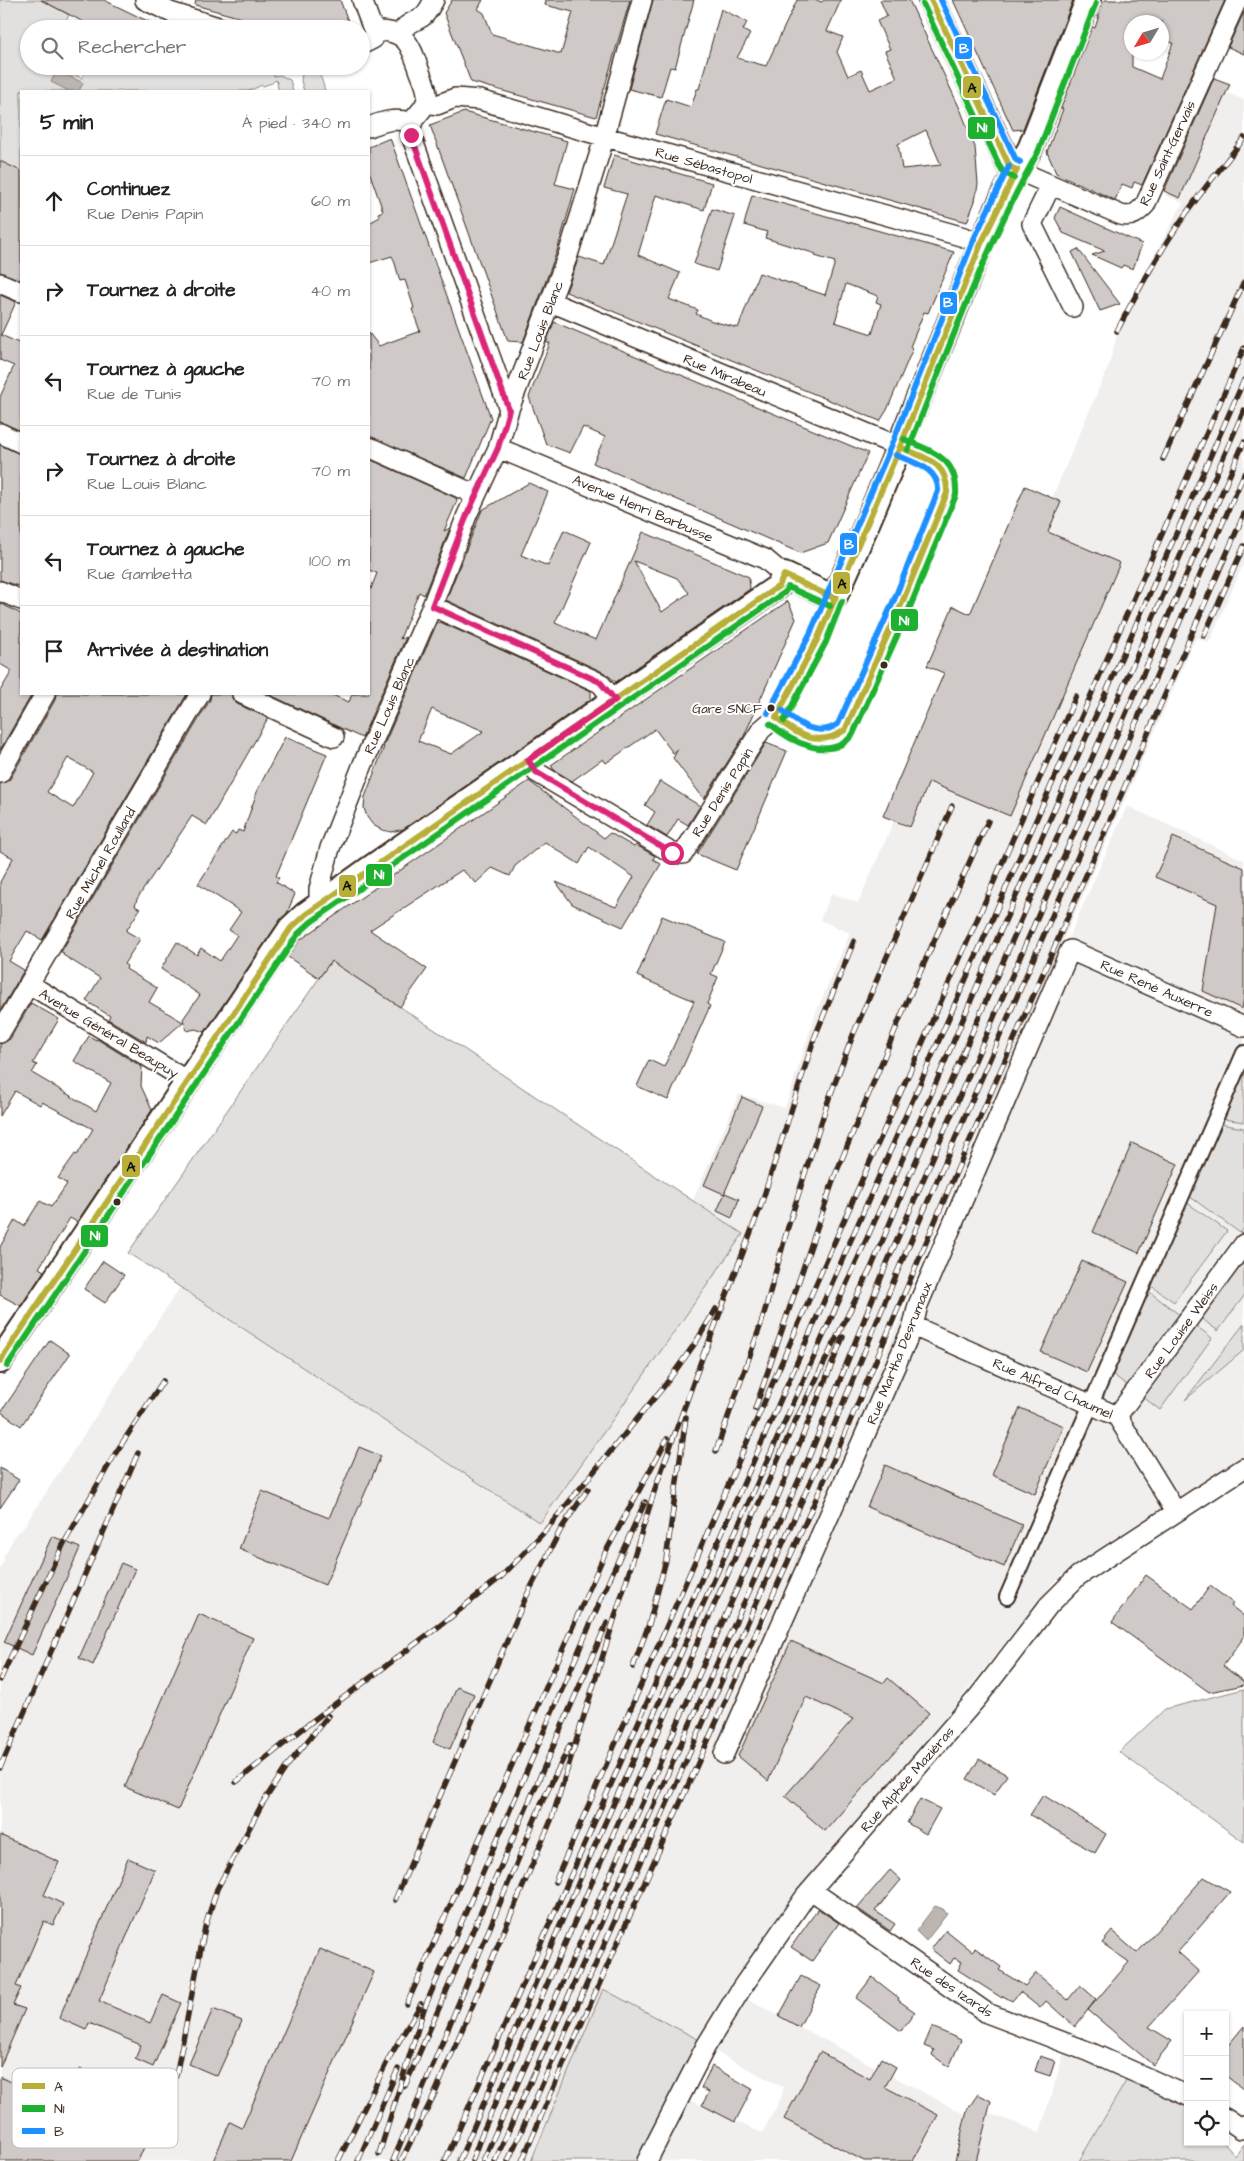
<!DOCTYPE html>
<html lang="fr">
<meta charset="utf-8">
<style>
body{margin:0;font-family:"Architects Daughter",sans-serif;background:#f6f6f6;color:#222}
.controls{position:absolute;right:15px;bottom:15px;display:grid;overflow:hidden;border-radius:0px;box-shadow:0 1px 4px #0004}
.controls button{width:45px;height:45px;display:grid;place-items:center;padding:0;border:0;border-bottom:1px solid #e0e0e0;background:#fff;color:#222;font:25px sans-serif}
.compass{position:absolute;left:1124px;top:15px;width:45px;height:45px;border-radius:50%;background:#fff;box-shadow:0 1px 4px #0004;rotate:232deg}
.stop{position:absolute;width:15px;height:15px;margin:-11px;border:4px solid #db2777;border-radius:50%;background:#fff}
.stop.end{background:#db2777;border-color:#fff;box-shadow:0 1px 5px #0008}
.list{margin:0;padding:0;list-style:none}
h2{display:flex;justify-content:space-between;align-items:center;height:65px;margin:0;padding:0 20px;font-size:21px}
h2 small{font-size:16px;font-weight:400;color:#767676}
.list li{display:grid;grid-template-columns:32px 1fr auto;gap:15px;align-items:center;box-sizing:border-box;height:90px;padding:0 20px;border-top:1px solid #e0e0e0}
.list b{display:block;font-size:19px;white-space:nowrap}
.list p{margin:0;font-size:16px;white-space:nowrap;color:#767676}
.list em{font-size:16px;font-style:normal;color:#767676}
.icon{flex:none;width:28px;height:28px;fill:none;stroke:currentColor;stroke-width:2;stroke-linecap:round;stroke-linejoin:round}
.map{position:relative;flex:none;width:1244px;height:2161px;overflow:hidden}
.search{position:absolute;background:#fff;box-shadow:0 1px 4px #0004;left:20px;top:20px;width:350px;height:55px;display:flex;align-items:center;gap:12px;box-sizing:border-box;padding:0 18px;border-radius:28px;color:#767676;font-size:19px}
.panel{position:absolute;background:#fff;box-shadow:0 1px 4px #0004;left:20px;top:90px;width:350px;height:605px;border-radius:0px}
.map>svg:first-child{display:block}
</style>
<div class="map">
<svg width="1244" height="2161" viewBox="0 0 1244 2161">
<rect width="100%" height="100%" fill="#fff"/>
<filter id="ink" filterUnits="userSpaceOnUse"><feTurbulence type="fractalNoise" baseFrequency=".02" numOctaves="2"/><feDisplacementMap in="SourceGraphic" scale="10" xChannelSelector="R" yChannelSelector="G"/><feConvolveMatrix kernelMatrix="1 2 1 2 8 2 1 2 1" color-interpolation-filters="sRGB"/></filter>
<g filter="url(#ink)">
<path fill="#f1efee" d="M1211 86 1244 100V563L1209 643 1196 637 681 1812 1127 806 1244 860V1455L1075 1564 1053 1583 933 1733 805 1885 701 2041 603 1989 530 2161H0V1569L5 1559 3 1558 18 1530 21 1531 180 1287 539 1523 743 1234 693 1200 739 1094 785 1108 815 1015 850 933 820 920 832 893 858 903 894 821 883 816 944 674 927 666 953 606 970 613 1025 486 1052 498 1109 365 1122 314 1183 203 1165 195Z
M747 1999 985 2125 988 2113 1040 2132 1064 2052 1126 2081 1079 2161H657L690 2100 762 2133 782 2096 783 2087 716 2052Z"/>
<path fill="#e2e0de" stroke="#8e857e" d="M0 0H41L69 15 62 29H29V66H67L66 71 82 78 88 66H271L274 76 280 75 290 80 293 91H279L277 84 278 83 275 80 272 83 263 86 262 85 249 91H21V209L9 204 0 161Z
M309 68C321 70 322 81 325 91H304L301 81 302 73Z
M331 961 743 1234 540 1523 128 1253Z
M1244 1070V1122L1223 1119Z
M1220 1124 1244 1128V1228L1240 1233 1189 1196Z
M1186 1202 1227 1231 1174 1302 1150 1285Z
M1244 1259V1296L1218 1331 1201 1318Z
M1147 1290 1181 1316 1128 1386 1112 1374Z
M1244 1324V1350L1185 1400Z
M1195 1325 1212 1338 1160 1410 1143 1397Z
M1244 1689V1842L1119 1752 1165 1709Z
M603 1989 701 2041 639 2161H531Z
M1126 2081 1188 2106V2142H1223L1235 2156 1244 2144V2161H1079Z"/>
<path fill="#bcb6b3" stroke="#887e77" d="M57 70 83 83 79 91H69L51 82Z
M935 1906 943 1909 947 1914 926 1941 916 1931Z"/>
<path fill="#cfcac7" stroke="#3b2a1e" fill-rule="evenodd" d="M41 0H104L164 29H97Z
M196 0H340L351 29H281L195 5Z
M452 0H483L478 9 484 13 492 34 561 54 573 12 545 5 546 0H630L596 117 471 82 444 13Z
M653 0H694L675 68 670 67 661 97 629 89Z
M797 0H817L821 2 825 0H841L827 31 843 37 837 52 848 76 861 70 870 90 897 78 885 51 890 49 877 21 887 16 880 0H909L961 111 975 147 978 184 975 201 967 222 655 134 666 99 691 107 697 89H699L721 9 747 22 743 30 750 34 737 58 766 66ZM926 130 941 165 902 169 898 144Z
M953 0H1073L1023 129 1013 130Z
M1104 0H1225L1142 185 1134 182 1132 188 1122 184 1115 200 1056 173 1047 152 1063 109 1061 108 1092 27 1095 28ZM1132 22H1162V38L1173 43 1160 79 1132 67Z
M1244 12V54L1228 47Z
M1214 78 1230 84 1180 198 1164 191Z
M464 112 567 141 555 184 575 189 557 251 523 342 508 341 430 125Z
M390 138 491 418 466 478 369 436V333L379 346 420 331 412 309 414 308 405 280 400 281 394 260 392 256 369 263V223L380 217 378 213 383 211 369 171V147Z
M614 155 712 183 704 210 656 195 638 255 680 273 669 299 698 310 696 314 712 321 738 328 759 273 825 295 835 262 815 256 816 254 765 238 767 232 744 225 752 195 954 252 928 313 924 312 910 347 913 348 887 410 880 421 566 292 579 257 604 265 627 194 604 188ZM846 284 878 296 876 302 881 304 872 334 835 322Z
M0 161 21 171V280L0 272Z
M1060 207 1142 244 1133 269 1123 265 1121 268 1092 255 1105 251 1063 233 1055 218Z
M712 209 735 216 717 271 694 264Z
M1078 249 1120 304 1100 311 1072 252Z
M0 295 16 302 1 335 21 344V431L0 422V397L14 366 0 360Z
M554 322 868 453 828 543 800 553 593 463 605 437 583 427 570 453 546 444 529 397 550 343H546Z
M0 445 21 454V578L18 586 0 580Z
M369 459 456 498 457 501 444 531 450 528 424 595 419 592 400 639 406 637 362 738 268 694H330L349 702 352 694H369V594L377 573 369 570Z
M529 483 548 492 521 555 548 566 564 530 591 542 555 623 596 640 643 532 749 577 750 589 616 682 605 673 446 600 482 510ZM634 561 677 578 689 593 662 612Z
M1025 486 1061 502 1048 532 1120 563 1010 816 929 782 910 827 883 816 944 673 927 666 953 606 970 614Z
M788 601 796 619 744 736 704 799 673 758 678 749 673 753 655 729 606 763 603 759 572 781 554 770 551 765Z
M0 603 21 614V694H32L0 750V691L12 671 0 664Z
M440 622 591 691V699L404 829 391 832 382 830 373 825 367 817 364 808 365 797 384 747H383L437 623ZM432 709 440 713 484 731 451 754 418 741Z
M56 694H187L42 940 27 931 9 961 24 970 0 1011V882L13 858 0 851V784L10 779 55 700ZM68 758 93 772 73 808 47 792Z
M211 694H231L233 700 237 704 268 718 207 825 192 816 137 899 135 906 140 909 126 931 140 939 124 964 127 966 126 969 157 988 149 1002 183 1022 159 1043 147 1036 146 1042 108 1019 110 1016 86 1001 100 978 63 955 64 953 61 952 210 700Z
M285 737 327 754 276 876 279 878 276 882 295 894 287 913 280 920 205 1032 195 1029 187 1031 183 1019 200 995 161 969 177 942 197 955 201 948 220 961 237 935 229 930 241 912 198 884 232 832 236 834 238 830 243 832 258 789Z
M766 743 787 751 736 870 697 854Z
M529 781 604 838 610 833 634 847 636 845 655 856 653 859 661 864 623 927 572 904 556 882 616 907 634 877 589 847 579 864 545 842 515 866 510 876 492 868 476 883 462 870 370 930 427 969 400 1007 331 961 319 978 288 957 300 940Z
M660 781 700 806 688 825 678 819 667 837 647 825 655 812 645 805Z
M1173 837 1244 868V996L1242 1009 1203 991 1217 904 1155 877Z
M662 916 725 942 711 974 718 977 707 1004 710 1006 668 1100 637 1086 649 1060 664 1067 694 1001 637 976Z
M31 1003 59 1019 33 1063 37 1065 32 1073 96 1111 111 1083 74 1061 89 1036 96 1040 97 1039 142 1067 141 1086 152 1110 77 1222 70 1218 39 1268 44 1271 21 1306 0 1295V1247L15 1220 24 1226 40 1201 51 1207 67 1184 58 1178 75 1154 77 1155 93 1129 42 1102 40 1105 15 1091 0 1116V1044L10 1039Z
M742 1097 762 1106 724 1194 704 1185Z
M1132 1143 1178 1164 1139 1253 1093 1232Z
M725 1193 739 1199 732 1218 717 1211Z
M103 1261 124 1275 105 1303 84 1289Z
M1082 1261 1128 1282 1087 1372 1041 1352Z
M50 1340 70 1354 21 1426 1 1412Z
M1020 1408 1064 1426 1035 1494 992 1475Z
M359 1447 381 1456 325 1585 239 1549 262 1491 329 1518Z
M885 1465 1022 1525 1004 1567 867 1507Z
M0 1468 19 1480 0 1508Z
M52 1536 80 1548 32 1655 4 1642Z
M121 1563 135 1569 93 1665 79 1658Z
M1146 1575 1193 1609 1210 1586 1233 1603 1231 1606 1244 1616V1637L1223 1666 1244 1682V1685L1209 1692 1112 1622Z
M199 1614 253 1638 178 1810 125 1787Z
M791 1641 884 1683 888 1678 929 1713 825 1831 785 1796 853 1719 806 1697 768 1781 738 1756Z
M457 1687 474 1694 450 1749 433 1742Z
M979 1759 1007 1775 994 1795 967 1779Z
M1043 1795 1106 1834 1095 1853 1030 1815Z
M920 1799 940 1809 926 1834 907 1823Z
M0 1835 59 1862 44 1895 63 1904 53 1925 44 1921 16 1986 21 1988 13 2005 25 2009 0 2067Z
M128 1858 155 1870 99 2001 150 2023 163 1995 181 2003 153 2067 135 2059 141 2045 89 2023 86 2030 59 2018Z
M890 1870 901 1880 875 1911 895 1924 890 1931 857 1908Z
M1204 1877 1230 1892 1178 1952 1199 1971 1149 2027 1172 2041 1153 2065 1088 2010 1129 1962 1102 1943 1112 1931 1137 1953Z
M818 1909 839 1923 812 1961 791 1947Z
M946 1930 972 1951 975 1948 1001 1967 999 1970 1025 1986 1036 1973 1068 2000 1080 1985 1096 1999 1075 2027 1046 2001 1040 2008 1020 1992 1012 2001 1003 1996 1002 1998 958 1970 962 1962 954 1958 950 1964 931 1949Z
M320 1949 374 1972 291 2161H213L230 2122 242 2128Z
M801 1976 821 1986 799 2027 779 2016Z
M872 1977 899 1998 898 2000 915 2012 901 2031 856 1998Z
M213 2009 242 2021 217 2076 189 2064Z
M1244 2026V2090L1225 2075V2049Z
M932 2027 961 2040 949 2067 932 2055 934 2050 924 2046Z
M820 2052 870 2079 881 2058 896 2067 885 2087 938 2115 913 2161H864L784 2119Z
M1040 2056 1055 2061 1050 2076 1035 2071Z
M712 2066 752 2089 735 2122 702 2105 709 2092 701 2088Z
M80 2069 94 2075 95 2074 163 2103 138 2161H0V2077L64 2105Z
M978 2094 991 2101 976 2161H955L967 2110Z"/>
<g fill="none" stroke-linecap="round" stroke-linejoin="round">
<g stroke="#3b2a1e" stroke-width="18">
<path id="pedestrian" d="M1007 1597 1244 1053"/>
</g>
<g stroke="#3b2a1e" stroke-width="22">
<path id="minor" d="M145 0 170 12 225 29
M362 0 372 27 378 31
M378 31C408 31 411 47 420 72 423 80 428 89 427 98 425 114 409 114 411 135L509 409
M399 35C405 24 412 23 422 17 427 14 431 5 434 0
M361 45 373 39 378 31
M426 103 437 105 455 98 480 100 588 132 964 237 981 244
M369 127C384 121 394 118 411 122
M1017 170 1121 215C1132 218 1137 213 1145 205L1237 0
M1051 185 1032 224 1073 307
M0 283 21 292
M551 302 900 447
M0 433 21 443
M369 447 476 495
M498 448 765 559 784 575
M0 591 21 600
M432 606 600 683 615 701
M242 694 334 737
M528 760 536 772 672 853 683 854 761 730 776 717 795 683 818 638 834 598
M0 773 45 694
M322 902 319 897V889L330 848 363 764 432 606 467 515 498 448 509 409 568 255 600 152 642 0
M29 984 189 1082
M0 1033 200 694
M913 1326 1117 1416 1176 1512
M1117 1416 1244 1244
M724 1754 913 1326 918 1305 1070 950 1244 1027
M811 1890 987 2013 1087 2051 1188 2096
M1225 2118 1241 2129 1244 2126
M647 2161 706 2046 741 1989 805 1897 978 1697 1049 1605 1078 1576 1244 1468"/>
</g>
<g stroke="#3b2a1e" stroke-width="28">
<path id="tertiary" d="M931 0 1010 167 1017 170
M0 1361 291 928 305 915 368 870 779 586 784 575 834 598C876 508 911 416 949 324 973 265 996 203 1030 149L1088 0"/>
</g>
<use href="#pedestrian" stroke="#fff" stroke-width="14"/>
<use href="#minor" stroke="#fff" stroke-width="19"/>
<use href="#tertiary" stroke="#fff" stroke-width="24"/>
<g stroke="#3b2a1e" stroke-width="5.5">
<path id="rail" d="M1117 331C1137 292 1158 254 1183 218 1202 190 1224 165 1244 138
M1163 459 1244 282
M1204 636 1244 546
M705 1352 760 1208 814 1039 854 941
M755 1409 834 1178 908 999 988 821
M716 1451 762 1321 788 1227 827 1104 853 1035 952 806
M633 1667 649 1624 666 1560 686 1417
M0 1680 63 1545 115 1454 163 1381
M0 1768 138 1453
M236 1782 315 1719 442 1624 502 1576 546 1530 665 1385 696 1342 716 1309
M555 1882 815 1286 1076 696
M395 1900 526 1597 561 1529 588 1489
M407 2004 605 1553 667 1439
M176 2076 205 1927 217 1889 262 1804 287 1766 328 1716
M405 2086 607 1623
M379 2154 424 2009 611 1576 645 1502
M338 2161 389 2058 421 2004
M358 2161 398 2069
M393 2161 542 1802 570 1745
M401 2161 436 2091 552 1818 656 1486 706 1347
M445 2161 1244 348
M459 2161 583 1872 924 1111 997 939 1244 380
M472 2161 481 2136 534 2014 792 1428 872 1266 912 1170 1244 410
M483 2161 774 1506 843 1337
M495 2161 809 1457 887 1263 1244 442
M508 2161 816 1469 899 1268 1244 474
M522 2161 564 2063 840 1445 950 1186 1244 514"/>
</g>
<use href="#rail" stroke="#fff" stroke-width="4" stroke-dasharray="11" stroke-linecap="butt"/>
<g stroke="#fff" stroke-width="10">
<path id="bus-1" d="M931 0 1010 167 1017 170
M776 717 818 638 900 447 981 244 1017 170
M776 717C797 736 819 748 845 730L902 603 947 493C948 461 924 458 900 447
M0 1361 291 928 305 915 779 586 784 575 834 598"/>
</g>
<g stroke="#fff" stroke-width="10">
<path id="bus-2" d="M923 4 1002 171 1014 178
M908 450C948 350 985 247 1038 152L1096 3
M784 721 826 642 842 601
M770 724C791 742 831 763 853 734L910 607 956 495C958 457 932 452 904 439
M7 1366 298 934 311 922 784 593 788 587 830 606"/>
</g>
<g stroke="#fff" stroke-width="10">
<path id="bus-3" d="M941 0 1016 160 1020 162
M782 710C798 724 818 738 838 724L894 600 938 491C939 468 914 463 896 455
M768 713 810 634 892 444 973 241 1009 166"/>
</g>
<use href="#bus-1" stroke="#b7af37" stroke-width="6"/>
<use href="#bus-2" stroke="#1eb12f" stroke-width="6"/>
<use href="#bus-3" stroke="#1e90ff" stroke-width="6"/>
</g>
</g>
<g fill="none" stroke-linecap="round" stroke-linejoin="round" filter="url(#ink)">
<path stroke="#db2777" stroke-width="6" d="M411 135 509 410 498 448 467 515 432 606 600 682 615 700 528 760 536 772 672 853"/>
</g>
<g fill="#3b2a1e" stroke="#fff" stroke-width="2">
<circle cx="884" cy="665" r="4.5"/>
<circle cx="771" cy="708" r="4.5"/>
<circle cx="117" cy="1202" r="4.5"/>
</g>
<g text-anchor="middle" stroke-width="4" stroke-linejoin="round" paint-order="stroke">
<g font-size="13" fill="#3b2a1e" stroke="#fff" text-anchor="end">
<text x="762" y="713">Gare SNCF</text>
</g>
<g font-size="14" fill="#3b2a1e" stroke="#fff">
<text transform="translate(1167 153) rotate(-65)" y="5">Rue Saint-Gervais</text>
<text transform="translate(704 165) rotate(16)" y="5">Rue Sébastopol</text>
<text transform="translate(540 330) rotate(-69)" y="5">Rue Louis Blanc</text>
<text transform="translate(725 375) rotate(23)" y="5">Rue Mirabeau</text>
<text transform="translate(643 508) rotate(23)" y="5">Avenue Henri Barbusse</text>
<text transform="translate(389 705) rotate(-66)" y="5">Rue Louis Blanc</text>
<text transform="translate(722 792) rotate(-58)" y="5">Rue Denis Papin</text>
<text transform="translate(100 863) rotate(-60)" y="5">Rue Michel Roulland</text>
<text transform="translate(1157 988) rotate(24)" y="5">Rue René Auxerre</text>
<text transform="translate(109 1033) rotate(31)" y="5">Avenue Général Beaupuy</text>
<text transform="translate(1181 1330) rotate(-54)" y="5">Rue Louise Weiss</text>
<text transform="translate(899 1353) rotate(-68)" y="5">Rue Martha Desrumaux</text>
<text transform="translate(1053 1388) rotate(24)" y="5">Rue Alfred Chaumel</text>
<text transform="translate(907 1779) rotate(-49)" y="5">Rue Alphée Maziéras</text>
<text transform="translate(952 1987) rotate(34)" y="5">Rue des Izards</text>
</g>
</g>
<rect x="12" y="2068" width="166" height="80" rx="8" fill="#fff" stroke="#c4bfbc" stroke-width="1"/>
<rect x="22" y="2083" width="23" height="6" fill="#b7af37"/>
<rect x="22" y="2105" width="23" height="7" fill="#1eb12f"/>
<rect x="22" y="2128" width="23" height="6" fill="#1e90ff"/>
<g font-size="14" fill="#3b2a1e">
<text x="54" y="2091">A</text>
<text x="54" y="2113">N1</text>
<text x="54" y="2136">B</text>
</g>
<g stroke="#fff" stroke-width="2">
<rect x="954" y="36" width="19" height="24" rx="5" fill="#1e90ff"/>
<rect x="962" y="75" width="20" height="24" rx="5" fill="#b7af37"/>
<rect x="967" y="116" width="29" height="24" rx="5" fill="#1eb12f"/>
<rect x="939" y="291" width="19" height="24" rx="5" fill="#1e90ff"/>
<rect x="839" y="532" width="19" height="24" rx="5" fill="#1e90ff"/>
<rect x="832" y="571" width="19" height="24" rx="5" fill="#b7af37"/>
<rect x="890" y="608" width="29" height="24" rx="5" fill="#1eb12f"/>
<rect x="365" y="863" width="28" height="24" rx="5" fill="#1eb12f"/>
<rect x="338" y="874" width="19" height="24" rx="5" fill="#b7af37"/>
<rect x="121" y="1154" width="20" height="24" rx="5" fill="#b7af37"/>
<rect x="80" y="1224" width="29" height="24" rx="5" fill="#1eb12f"/>
</g>
<g font-size="14" text-anchor="middle" font-weight="bold" fill="#fff">
<text x="964" y="53">B</text>
<text x="982" y="132">N1</text>
<text x="948" y="307">B</text>
<text x="849" y="549">B</text>
<text x="904" y="625">N1</text>
<text x="379" y="879">N1</text>
<text x="95" y="1240">N1</text>
</g>
<g font-size="14" text-anchor="middle" font-weight="bold" fill="#111">
<text x="972" y="92">A</text>
<text x="842" y="588">A</text>
<text x="347" y="890">A</text>
<text x="131" y="1171">A</text>
</g>
</svg>
<div class="controls">
<button>+</button>
<button>−</button>
<button><svg class="icon" aria-label="locate" viewBox="0 0 24 24"><circle cx="12" cy="12" r="6"/><path d="M12 2v4M12 18v4M2 12h4M18 12h4"/></svg></button>
</div>
<svg class="compass" viewBox="-18 -18 36 36"><path d="M0-13l5 13h-10z" fill="#e53935"/><path d="M0 13l5-13h-10z" fill="#767676"/></svg>
<div class="stop" style="left:672px;top:853px"></div>
<div class="stop end" style="left:411px;top:135px"></div>
<div class="search"><svg class="icon" aria-label="search" viewBox="0 0 24 24"><circle cx="10" cy="10" r="6"/><path d="M15 15l6 6"/></svg>Rechercher</div>
<section class="panel">
<h2>5 min<small>À pied · 340 m</small></h2>
<ul class="list">
<li><svg class="icon" aria-label="ahead" viewBox="0 0 24 24"><path d="M12 20V5M6 11l6-6 6 6"/></svg><div><b>Continuez</b><p>Rue Denis Papin</p></div><em>60 m</em></li>
<li><svg class="icon" aria-label="right" viewBox="0 0 24 24"><path d="M7 20v-9h11M14 6l5 5-5 5"/></svg><div><b>Tournez à droite</b></div><em>40 m</em></li>
<li><svg class="icon" aria-label="left" viewBox="0 0 24 24"><path d="M17 20v-9H6M10 6l-5 5 5 5"/></svg><div><b>Tournez à gauche</b><p>Rue de Tunis</p></div><em>70 m</em></li>
<li><svg class="icon" aria-label="right" viewBox="0 0 24 24"><path d="M7 20v-9h11M14 6l5 5-5 5"/></svg><div><b>Tournez à droite</b><p>Rue Louis Blanc</p></div><em>70 m</em></li>
<li><svg class="icon" aria-label="left" viewBox="0 0 24 24"><path d="M17 20v-9H6M10 6l-5 5 5 5"/></svg><div><b>Tournez à gauche</b><p>Rue Gambetta</p></div><em>100 m</em></li>
<li><svg class="icon" aria-label="arrive" viewBox="0 0 24 24"><path d="M6 21V4h12l-3 4 3 4H6"/></svg><div><b>Arrivée à destination</b></div></li>
</ul>
</section>
</div>
